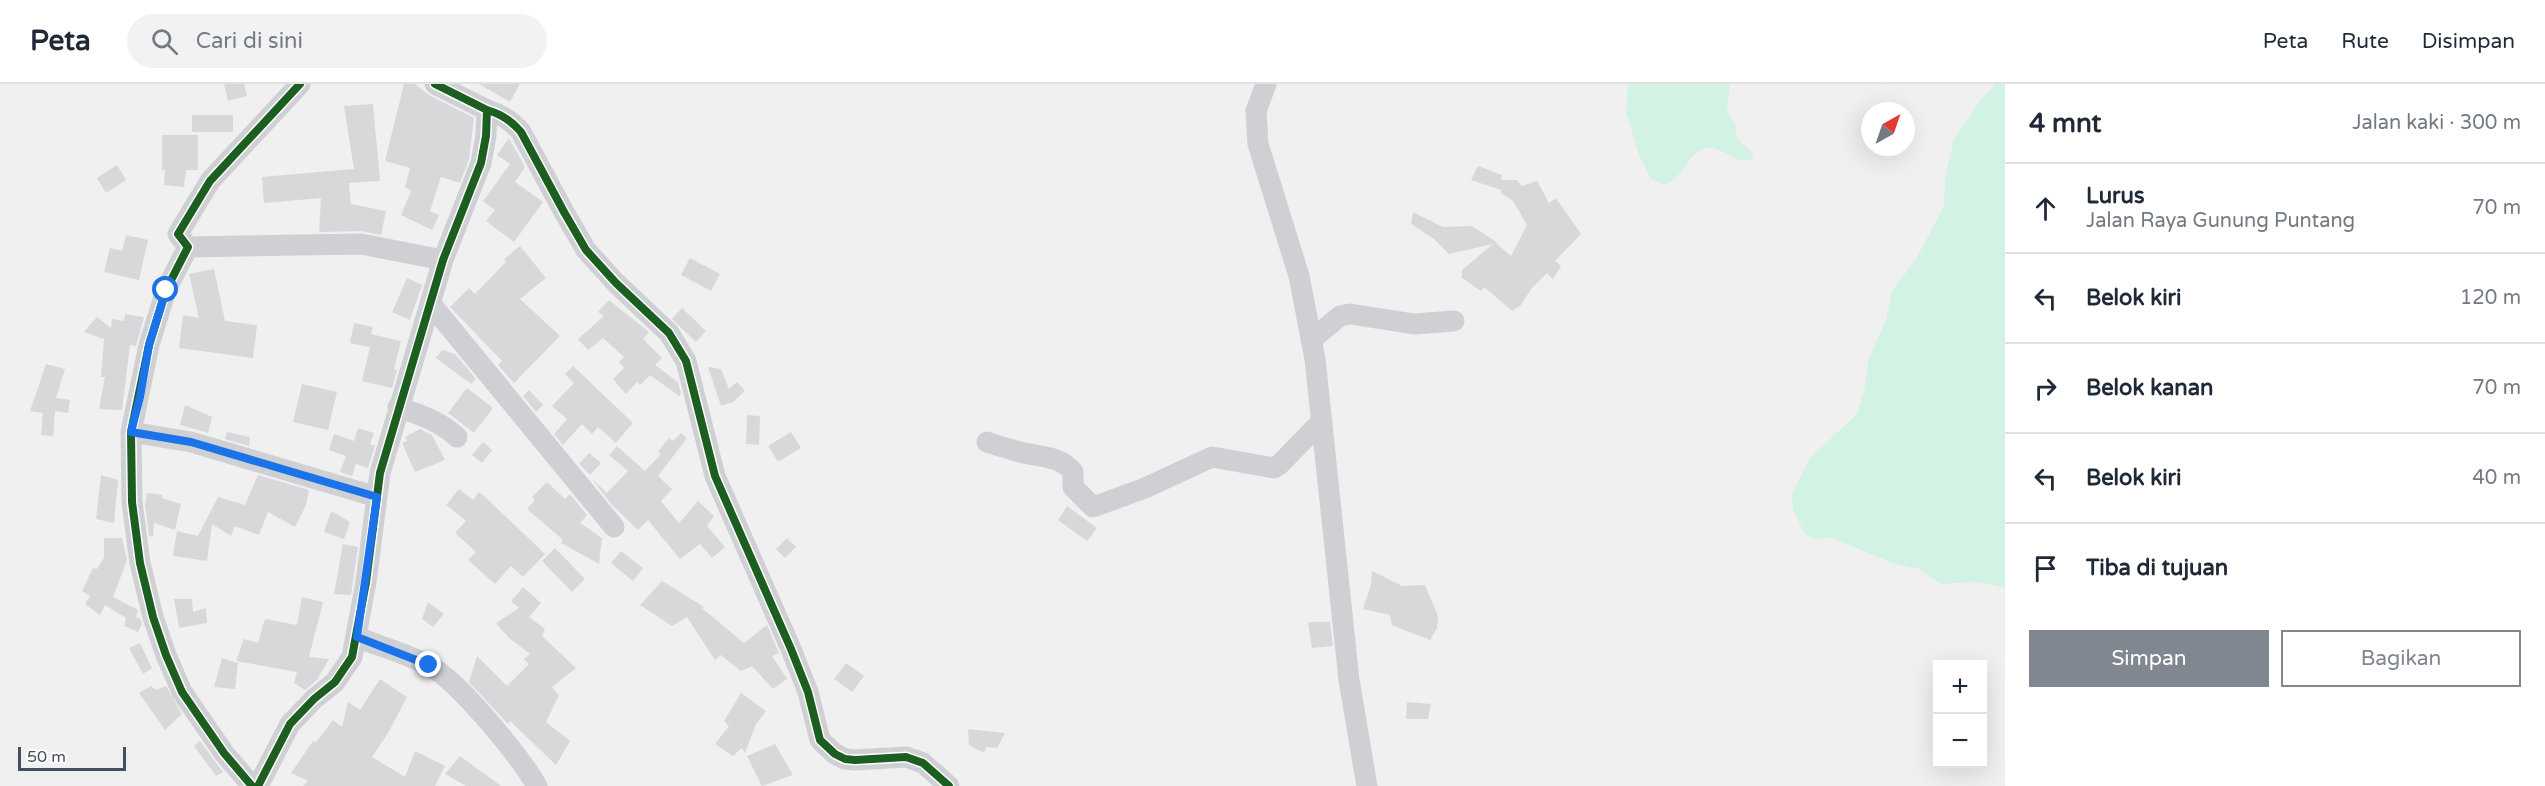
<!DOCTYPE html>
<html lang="id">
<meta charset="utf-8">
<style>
body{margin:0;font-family:"Varela Round",sans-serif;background:#f2f2f3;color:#1f2937}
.controls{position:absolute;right:18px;bottom:18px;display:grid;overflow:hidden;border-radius:0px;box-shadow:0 6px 24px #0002}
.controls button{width:54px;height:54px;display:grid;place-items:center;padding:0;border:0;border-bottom:2px solid #e0e1e3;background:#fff;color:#1f2937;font:30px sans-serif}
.compass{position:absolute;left:1861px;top:18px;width:54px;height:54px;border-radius:50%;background:#fff;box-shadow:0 6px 24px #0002;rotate:40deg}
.scale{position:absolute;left:18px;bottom:15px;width:108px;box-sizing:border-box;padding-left:6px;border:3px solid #454e5e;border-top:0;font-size:16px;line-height:21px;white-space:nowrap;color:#454e5e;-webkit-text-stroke:4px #fff;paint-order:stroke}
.stop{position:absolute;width:18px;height:18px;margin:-14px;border:4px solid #1a73e8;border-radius:50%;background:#fff}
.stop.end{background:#1a73e8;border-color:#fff;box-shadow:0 2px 6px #0008}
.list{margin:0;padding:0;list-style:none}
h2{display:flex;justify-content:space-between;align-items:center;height:78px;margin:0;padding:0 24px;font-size:26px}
h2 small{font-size:20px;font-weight:400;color:#747a83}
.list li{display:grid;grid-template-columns:39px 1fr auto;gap:18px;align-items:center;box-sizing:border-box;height:90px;padding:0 24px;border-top:2px solid #e0e1e3}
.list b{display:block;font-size:22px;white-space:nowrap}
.list p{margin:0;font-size:20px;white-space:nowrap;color:#747a83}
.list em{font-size:20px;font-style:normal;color:#747a83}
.actions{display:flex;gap:12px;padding:18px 24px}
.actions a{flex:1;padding:14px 0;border:2px solid #818791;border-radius:0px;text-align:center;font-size:21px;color:#818791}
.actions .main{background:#818791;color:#fff}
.icon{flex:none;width:33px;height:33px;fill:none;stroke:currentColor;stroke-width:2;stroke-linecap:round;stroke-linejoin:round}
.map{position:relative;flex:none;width:2005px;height:702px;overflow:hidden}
header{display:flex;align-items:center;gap:36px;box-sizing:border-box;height:84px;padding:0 30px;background:#fff;border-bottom:2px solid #e0e1e3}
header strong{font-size:28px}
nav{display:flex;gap:33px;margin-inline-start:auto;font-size:21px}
.search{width:420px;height:54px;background:#f2f2f3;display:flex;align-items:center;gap:15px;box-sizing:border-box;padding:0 21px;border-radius:33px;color:#747a83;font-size:22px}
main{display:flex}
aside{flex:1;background:#fff}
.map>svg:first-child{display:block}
</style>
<header>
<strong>Peta</strong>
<div class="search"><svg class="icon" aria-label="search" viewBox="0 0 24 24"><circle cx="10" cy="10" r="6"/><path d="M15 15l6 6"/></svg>Cari di sini</div>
<nav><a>Peta</a><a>Rute</a><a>Disimpan</a></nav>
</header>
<main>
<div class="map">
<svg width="2005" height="702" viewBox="0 0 2005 702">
<rect width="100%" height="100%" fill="#f1f0f0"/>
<path fill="#d2f2e4" d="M1628 0H1730L1727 28 1735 39 1737 55 1752 68 1753 74C1735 85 1721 56 1701 66 1690 72 1684 85 1676 94 1674 97 1668 99 1664 101L1651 95 1639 71 1626 28Z
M1995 0H2005V504C1980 497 1968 497 1942 501L1919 485 1892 479 1830 453 1816 456 1804 449 1793 425 1792 411 1809 375 1857 330 1865 304 1868 277 1886 235 1892 207 1916 175 1944 122 1945 95 1954 55 1980 17Z"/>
<path fill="#d8d8da" d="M224 0H244L247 12 228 17Z
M404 0H415L429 11 474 34 469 75 460 99 441 93 430 127 439 131 432 146 401 131 411 107 405 103 410 84 385 77Z
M479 0H520L510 18Z
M373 20 380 97 349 99 351 120 386 127 381 151 361 147 319 148 321 114 264 119 262 93 354 85 344 22Z
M192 31H233V48H192Z
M162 51H198V86H186L184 103 164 101 165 86H162Z
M509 54 525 83 515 98 543 118 514 158 486 137 495 126 483 117 510 80 497 71Z
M117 81 126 96 106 109 97 94Z
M1478 82 1502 91 1501 96H1517L1522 102 1537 97 1549 119 1556 114 1581 150 1555 177 1561 182 1553 195 1547 189 1531 205 1521 221 1512 227 1484 203 1481 207 1462 194V186L1493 160 1449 170 1434 155 1411 140 1413 128 1443 143 1472 142 1498 159H1496L1511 172 1527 141 1513 117 1501 109V106L1471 96Z
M126 151 148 156 139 196 104 188 110 164 122 167Z
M520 162 546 194 520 215 560 252 514 299 498 281 502 277 450 223 469 204 475 210 506 178 504 175Z
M690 174 720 190 711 207 681 191Z
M214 185 225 237 257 241 253 274 179 264 183 231 199 234 189 190Z
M407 194 422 201 410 236 392 228Z
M609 216 649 248 643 255 662 274 655 281 678 298 681 309 679 312 650 291 640 301 637 298 626 310 613 295 624 284 619 278 624 273 603 254 588 266 578 255 604 232 598 228Z
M682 224 706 247 696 258 672 235Z
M125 230 144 233 136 262 130 261 122 326 99 325 105 293H101L104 255 84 248 97 233 111 244 112 235 124 237Z
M354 239 373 243 371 250 401 257 394 286H397L392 304 362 297 370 263 350 259Z
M442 266 455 270 476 295 471 300 436 274Z
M46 280 65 285 56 314 70 316 68 329 55 327 53 352 41 351 43 329 30 327Z
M573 282 633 339 616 359 598 343 592 350 582 340 563 361 554 350 567 335 552 322 574 299 565 290Z
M708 283 721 285 729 305 737 298 745 307 733 318 721 322Z
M302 300 337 308 328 346 293 338Z
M467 304 493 324 474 349 448 329Z
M529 306 543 321 536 328 523 312Z
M185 321 212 333 208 349 180 341Z
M747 331 760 332 759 361 746 360Z
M358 344 374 349 370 360 375 362 368 384 356 380 352 392 340 388 346 372 329 366 334 350 354 357Z
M420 345 432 351 445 376 415 388 402 359 407 357 405 353Z
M227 348 250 353 249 362 225 355Z
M791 348 801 364 778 378 768 362Z
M681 349 687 354 658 392 672 405 661 417 679 439 698 417 714 432 707 442 725 463 712 474 700 460 680 475 648 436 638 446 613 422 591 394 607 409 628 387 609 371 617 362 645 387 661 370 658 368 669 354 673 357Z
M483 358 492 366 482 379 472 371Z
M589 369 601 379 590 391 579 380Z
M101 391 118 396 114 439 96 435Z
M258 391 309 406 306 421 295 443 268 428 259 451 235 442 231 452 212 440 207 477 173 472 177 447 198 452 218 413 245 421Z
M547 398 565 415 570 410 587 431 580 439 602 454 599 480 561 459 563 456 527 425 535 416 532 413Z
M459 405 473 416 479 408 485 413 545 470 523 493 511 482 495 500 468 476 476 468 455 449 466 437 446 421Z
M147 409 162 411V414L181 420 175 446 154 439 153 453 149 452 145 420Z
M1067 422 1097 444 1087 457 1058 436Z
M331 427 350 438 344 455 324 448Z
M104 454H122L127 476 113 513 138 526 136 533 140 535 142 540 138 548 124 542 126 534 105 521 100 531 85 520 90 512 82 507 93 484 97 485 104 474Z
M787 454 796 463 785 474 776 465Z
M343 460 358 463 351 511 334 510Z
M555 464 585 495 572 508 542 477Z
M621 467 643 484 633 497 611 479Z
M1372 487 1402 502 1425 501 1438 532 1437 544 1430 556 1392 541 1390 531 1363 525 1371 500Z
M662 497 704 523 702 524 744 559 767 541 779 569 772 572 787 595 773 605 752 582 741 587 721 571 715 576 687 533 672 542 640 521Z
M523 503 541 519 529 533 545 545 542 552 576 584 552 603 559 611 546 638 570 657 556 681 510 637 508 640 469 598 477 572 507 602 529 580 524 575 530 570 508 553 496 539 519 524 511 517Z
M302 513 323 518 309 573 329 575 317 596 305 606 294 599 297 588 236 577 244 555 258 559 265 535 297 541Z
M174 515H192L193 528 206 524 207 539 179 544Z
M428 518 444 530 433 543 422 535Z
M1308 538H1330L1333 562 1312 564Z
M140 559 152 584 143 590 129 564Z
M222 574 238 579 235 605 214 603Z
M846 579 864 592 852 608 834 595Z
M380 595 407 613 388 649 372 673 405 693 415 667 445 682 435 702H303L308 697 291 689 313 657 316 658 333 636 342 643 348 618 360 626Z
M151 602 156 606 166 602 182 630 165 646 139 609Z
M741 609 766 627 756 640 745 669 742 664 733 672 715 660 729 642 724 637Z
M1407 618 1431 620 1428 635H1406Z
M968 645 1005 649 997 664 986 663 984 669 969 661Z
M200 657 223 688 216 692 194 662Z
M775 660 793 691 762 702 747 672Z
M460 672 501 702H466L445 690Z"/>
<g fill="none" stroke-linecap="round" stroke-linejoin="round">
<path stroke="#ced0d4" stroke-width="21" d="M1266 0 1256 27 1258 60 1299 192 1315 275 1349 596 1367 702
M487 26C501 30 511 36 521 48L564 128 586 166 616 199 669 249 686 277 715 392 791 565 808 608 820 656 835 670 845 675 855 676 906 673 923 679 949 702
M188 163 361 160 443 176
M430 219 614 443
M1311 256 1340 232 1350 230 1414 240 1454 237
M398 323C420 331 440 337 457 353
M131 348 191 358 377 413
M987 358C998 362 1009 365 1020 368 1038 373 1060 371 1073 388V403L1093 423 1145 404 1212 373 1274 384 1280 380 1322 337
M357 553C381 563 408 570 430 582 460 599 519 671 537 702
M252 702 224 669 182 608 166 571 153 533 140 479 132 418 131 348 149 261 166 206 188 163 178 150 210 97 300 0
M258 702 290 640 314 615 335 598 352 573 366 498 380 389 443 176 481 79 486 52 487 26 435 0"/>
<g stroke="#fff" stroke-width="11">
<path id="cycleway" d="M487 26C501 30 511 36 521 48L564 128 586 166 616 199 669 249 686 277 715 392 791 565 808 608 820 656 835 670 845 675 855 676 906 673 923 679 949 702
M252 702 224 669 182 608 166 571 153 533 140 479 132 418 131 348 149 261 166 206 188 163 178 150 210 97 300 0
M258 702 290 640 314 615 335 598 352 573 366 498 380 389 443 176 481 79 486 52 487 26 435 0"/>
</g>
<use href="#cycleway" stroke="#1b5e20" stroke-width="8"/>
</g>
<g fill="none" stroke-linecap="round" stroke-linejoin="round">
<path stroke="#1a73e8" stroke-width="8" d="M166 206 149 261 140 313 131 348 191 358 377 413 357 553 429 581"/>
</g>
</svg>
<div class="controls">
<button>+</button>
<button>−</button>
</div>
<svg class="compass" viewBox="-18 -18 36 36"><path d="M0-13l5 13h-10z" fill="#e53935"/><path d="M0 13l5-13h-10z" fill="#747a83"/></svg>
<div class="scale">50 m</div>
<div class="stop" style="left:166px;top:206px"></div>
<div class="stop end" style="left:429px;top:581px"></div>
</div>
<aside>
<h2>4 mnt<small>Jalan kaki · 300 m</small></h2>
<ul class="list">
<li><svg class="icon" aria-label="ahead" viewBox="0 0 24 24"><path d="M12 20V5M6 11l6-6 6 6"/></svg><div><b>Lurus</b><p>Jalan Raya Gunung Puntang</p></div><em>70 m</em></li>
<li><svg class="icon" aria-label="left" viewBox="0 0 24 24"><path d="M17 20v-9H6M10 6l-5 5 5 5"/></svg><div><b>Belok kiri</b></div><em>120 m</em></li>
<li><svg class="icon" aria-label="right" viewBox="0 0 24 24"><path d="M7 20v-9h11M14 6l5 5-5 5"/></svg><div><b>Belok kanan</b></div><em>70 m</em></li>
<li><svg class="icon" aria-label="left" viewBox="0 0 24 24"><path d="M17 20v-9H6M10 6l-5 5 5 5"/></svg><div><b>Belok kiri</b></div><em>40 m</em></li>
<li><svg class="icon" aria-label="arrive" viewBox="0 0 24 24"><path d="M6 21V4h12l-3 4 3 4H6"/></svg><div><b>Tiba di tujuan</b></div></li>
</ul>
<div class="actions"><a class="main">Simpan</a><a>Bagikan</a></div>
</aside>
</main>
